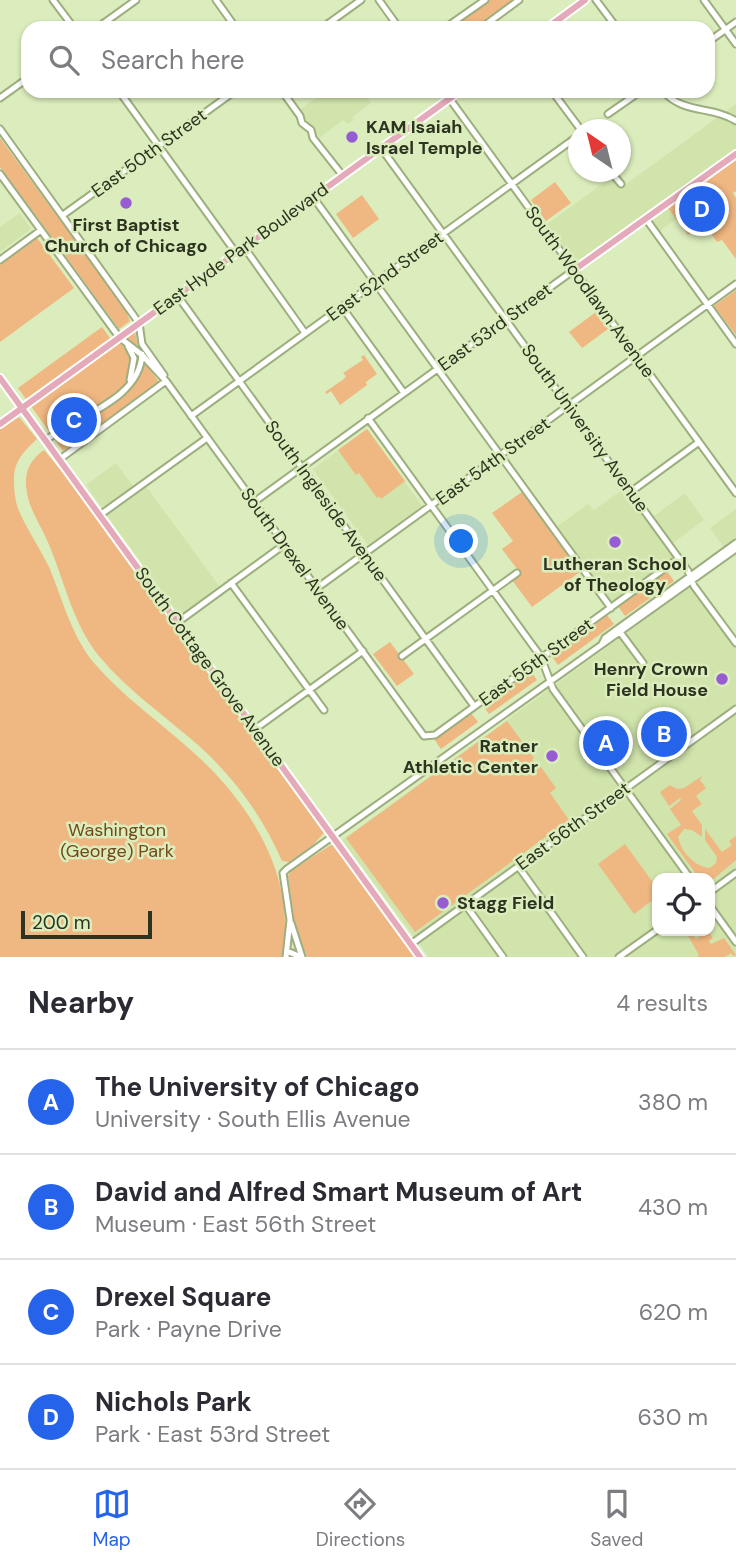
<!DOCTYPE html>
<meta charset="utf-8">
<style>
body{margin:0;font-family:"DM Sans",sans-serif;background:#f2f2f3;color:#2b2b33}
.controls{position:absolute;right:21px;bottom:21px;display:grid;overflow:hidden;border-radius:14px;box-shadow:0 2px 5px #0004}
.controls button{width:63px;height:63px;display:grid;place-items:center;padding:0;border:0;border-bottom:2px solid #e1e1e2;background:#fff;color:#2b2b33;font:35px sans-serif}
.compass{position:absolute;left:568px;top:119px;width:63px;height:63px;border-radius:50%;background:#fff;box-shadow:0 2px 5px #0004;rotate:325deg}
.scale{position:absolute;left:21px;bottom:18px;width:131px;box-sizing:border-box;padding-left:7px;border:4px solid #2c3320;border-top:0;font-size:19px;line-height:24px;white-space:nowrap;color:#2c3320;-webkit-text-stroke:5px #dbedbc;paint-order:stroke}
.you{position:absolute;left:462px;top:542px;width:24px;height:24px;margin:-18px;border:5px solid #fff;border-radius:50%;background:#1a73e8;box-shadow:0 0 0 10px #1a73e833}
.badge{display:grid;place-items:center;width:46px;height:46px;border-radius:50%;background:#2563eb;color:#fff;font-size:23px;font-weight:700}
.pin{position:absolute;translate:-50% -50%;border:4px solid #fff;box-shadow:0 2px 7px #0006}
.list{margin:0;padding:0;list-style:none}
h2{display:flex;justify-content:space-between;align-items:center;height:91px;margin:0;padding:0 28px;font-size:30px}
h2 small{font-size:23px;font-weight:400;color:#7c7c81}
.list li{display:grid;grid-template-columns:46px 1fr auto;gap:21px;align-items:center;box-sizing:border-box;height:105px;padding:0 28px;border-top:2px solid #e1e1e2}
.list b{display:block;font-size:26px;white-space:nowrap}
.list p{margin:0;font-size:23px;white-space:nowrap;color:#7c7c81}
.list em{font-size:23px;font-style:normal;color:#7c7c81}
.icon{flex:none;width:38px;height:38px;fill:none;stroke:currentColor;stroke-width:2;stroke-linecap:round;stroke-linejoin:round}
.map{position:relative;flex:none;width:736px;height:957px;overflow:hidden}
.search{position:absolute;background:#fff;box-shadow:0 2px 5px #0004;left:21px;right:21px;top:21px;height:77px;display:flex;align-items:center;gap:18px;box-sizing:border-box;padding:0 24px;border-radius:21px;color:#7c7c81;font-size:26px}
.sheet{height:511px;background:#fff}
nav{display:flex;justify-content:space-around;align-items:center;box-sizing:border-box;height:98px;border-top:2px solid #e1e1e2;background:#fff;font-size:19px;color:#7c7c81}
nav a{display:grid;justify-items:center;gap:4px}
nav .on{color:#2563eb}
.map>svg:first-child{display:block}
</style>
<div class="map">
<svg width="736" height="957" viewBox="0 0 736 957">
<rect width="100%" height="100%" fill="#dbedbc"/>
<path fill="#d0e4ac" fill-rule="evenodd" d="M326 91H369L366 95 371 103 352 117 354 120 348 124 343 120 319 138 299 110Z
M736 104V158L668 207 676 219 657 233 648 219 578 269 546 225 613 176 622 187Z
M20 213 31 229 0 252V227Z
M367 429 422 506 368 545 313 469Z
M116 463 133 486 103 509 86 485Z
M145 485 220 587 180 616 106 514Z
M625 488 675 556 609 603 555 528 588 504 594 510Z
M685 493 704 520 673 543 654 516Z
M736 509V538L724 547 710 528Z
M691 586 736 645V957H429L342 840ZM657 878H710V931H657Z"/>
<path fill="#efb781" d="M489 0H516L478 28H450Z
M0 138 125 309 130 321 119 329 0 167Z
M736 158V191L733 193 736 198V259L722 240 717 242 704 224 688 235 668 208Z
M555 182 571 203 546 221 531 200Z
M362 195 379 219 353 238 336 214Z
M37 238 74 288 0 342V265Z
M736 290V335L714 306Z
M596 312 608 329 582 348 569 332Z
M102 327 115 345 135 331 139 354 159 382 63 451 18 388Z
M364 355 377 374 366 382 367 385 340 405 331 391 327 394 325 392 344 379 346 376 343 373 363 360 361 357Z
M19 417 37 439C24 451 14 461 14 479 14 489 15 502 19 511 27 530 40 548 49 567 63 600 71 635 94 663 123 697 160 722 193 752 250 803 298 878 282 957H0V429Z
M367 429 405 481 381 499 379 496 377 498 359 473 356 475 338 450Z
M44 450 69 480 324 833 313 845 289 862 282 861C263 817 234 777 198 745 165 716 127 690 99 656 72 623 64 578 47 540 39 522 28 508 26 486 25 470 31 459 44 450Z
M522 492 580 572 532 607 512 580 520 573 502 549 513 541 492 513Z
M667 571 674 581 625 616 618 606Z
M607 615 614 624 558 665 551 655Z
M390 642 414 674 397 686 373 654Z
M530 670 537 680 489 714 482 704Z
M471 713 478 722 441 749 434 739Z
M507 721 534 758 532 760 538 768 541 767 556 788 550 793 569 820 415 932 346 838Z
M702 776 700 780 706 788 696 796 702 804 692 811 702 825V837L692 830 684 829 678 837C681 852 695 867 710 868L716 863 717 857 705 840V829L722 852 732 845 729 841 736 836V860L710 882V878H699L667 834 681 825 670 809 681 800 680 798 669 806 660 792 670 785 677 789 684 788Z
M625 844 657 888V897L634 914 598 864Z
M331 845H334L415 957H307L295 925 288 876 292 870Z
M688 931H695L692 934 696 939 708 931 713 938 709 941 711 944 724 938 736 955 734 956 731 953 725 957H697L699 955 686 932Z"/>
<g fill="none" stroke-linecap="round" stroke-linejoin="round">
<g stroke="#9dae7f" stroke-width="9">
<path id="minor" d="M53 0 74 28
M216 0 236 28
M379 0 399 28
M596 0 617 28
M704 0 736 44
M97 28 136 0
M322 28 361 0
M445 28 485 0
M481 28 519 0
M708 42 736 22
M119 91 236 253
M282 91 300 116 302 123 311 130 313 138 343 176
M444 91 736 493
M552 91 581 130
M663 91C682 114 713 106 736 121
M0 98 28 78
M608 114 641 91
M0 129 139 323 142 344 164 375
M381 148 688 571 694 586 736 643
M611 172 621 184
M0 174 119 337 142 355 166 381 424 736 435 735 679 558
M313 197 611 608
M63 215 235 91
M646 219 736 344
M244 247 305 333
M0 260 41 230
M177 295 474 706
M342 307 404 393
M128 346 134 358 130 380
M191 416 578 136
M368 418 541 657 553 689 690 878
M46 440C77 416 140 400 142 354
M60 459 166 381
M632 491 699 442
M254 502 574 270
M100 515 207 438
M231 583 324 710
M317 588 736 284
M178 622 285 544
M620 632 643 663
M602 644 605 638 736 543
M402 656 517 573
M255 729 363 651
M518 866 583 957
M710 892 736 873
M465 904 503 957
M710 906 736 942
M291 923 302 957
M411 944 736 709
M287 951 301 957
M286 957 290 920 283 873 287 869 736 549
M619 957 657 930"/>
</g>
<g stroke="#fff" stroke-width="10">
<path id="major" d="M547 28 585 0
M574 270 736 154
M0 378 420 957
M0 424 460 91"/>
</g>
<use href="#minor" stroke="#fff" stroke-width="5"/>
<use href="#major" stroke="#e5aaba" stroke-width="6"/>
</g>
<g fill="#975cd3" stroke="#dbedbc" stroke-width="2.5">
<circle cx="352" cy="137" r="7"/>
<circle cx="126" cy="203" r="7"/>
<circle cx="615" cy="542" r="7"/>
<circle cx="722" cy="679" r="7"/>
<circle cx="552" cy="756" r="7"/>
<circle cx="443" cy="903" r="7"/>
</g>
<g text-anchor="middle" stroke-width="5" stroke-linejoin="round" paint-order="stroke">
<g font-size="18" font-weight="bold" fill="#2c3320" stroke="#dbedbc" text-anchor="start">
<text x="366" y="133">KAM Isaiah<tspan x="366" dy="21">Israel Temple</tspan></text>
<text x="126" y="231" text-anchor="middle">First Baptist<tspan x="126" dy="21">Church of Chicago</tspan></text>
<text x="615" y="570" text-anchor="middle">Lutheran School<tspan x="615" dy="21">of Theology</tspan></text>
<text x="708" y="675" text-anchor="end">Henry Crown<tspan x="708" dy="21">Field House</tspan></text>
<text x="538" y="752" text-anchor="end">Ratner<tspan x="538" dy="21">Athletic Center</tspan></text>
<text x="457" y="909">Stagg Field</text>
</g>
<g font-size="18" fill="#2c3320" stroke="#dbedbc">
<text transform="translate(149 153) rotate(-36)" y="6">East 50th Street</text>
<text transform="translate(241 249) rotate(-36)" y="6">East Hyde Park Boulevard</text>
<text transform="translate(385 276) rotate(-36)" y="6">East 52nd Street</text>
<text transform="translate(590 292) rotate(54)" y="6">South Woodlawn Avenue</text>
<text transform="translate(495 327) rotate(-36)" y="6">East 53rd Street</text>
<text transform="translate(585 428) rotate(54)" y="6">South University Avenue</text>
<text transform="translate(493 461) rotate(-36)" y="6">East 54th Street</text>
<text transform="translate(326 501) rotate(54)" y="6">South Ingleside Avenue</text>
<text transform="translate(295 559) rotate(54)" y="6">South Drexel Avenue</text>
<text transform="translate(536 662) rotate(-36)" y="6">East 55th Street</text>
<text transform="translate(210 667) rotate(54)" y="6">South Cottage Grove Avenue</text>
<text transform="translate(573 826) rotate(-36)" y="6">East 56th Street</text>
</g>
<g font-size="18" fill="#73491c" stroke="#dbedbc">
<text x="117" y="836">Washington<tspan x="117" dy="21">(George) Park</tspan></text>
</g>
</g>
</svg>
<div class="controls">
<button><svg class="icon" aria-label="locate" viewBox="0 0 24 24"><circle cx="12" cy="12" r="6"/><path d="M12 2v4M12 18v4M2 12h4M18 12h4"/></svg></button>
</div>
<svg class="compass" viewBox="-18 -18 36 36"><path d="M0-13l5 13h-10z" fill="#e53935"/><path d="M0 13l5-13h-10z" fill="#7c7c81"/></svg>
<div class="scale">200 m</div>
<div class="you"></div>
<div class="pin badge" style="left:606px;top:743px">A</div>
<div class="pin badge" style="left:664px;top:734px">B</div>
<div class="pin badge" style="left:74px;top:420px">C</div>
<div class="pin badge" style="left:702px;top:209px">D</div>
<div class="search"><svg class="icon" aria-label="search" viewBox="0 0 24 24"><circle cx="10" cy="10" r="6"/><path d="M15 15l6 6"/></svg>Search here</div>
</div>
<section class="sheet">
<h2>Nearby<small>4 results</small></h2>
<ul class="list">
<li><span class="badge">A</span><div><b>The University of Chicago</b><p>University · South Ellis Avenue</p></div><em>380 m</em></li>
<li><span class="badge">B</span><div><b>David and Alfred Smart Museum of Art</b><p>Museum · East 56th Street</p></div><em>430 m</em></li>
<li><span class="badge">C</span><div><b>Drexel Square</b><p>Park · Payne Drive</p></div><em>620 m</em></li>
<li><span class="badge">D</span><div><b>Nichols Park</b><p>Park · East 53rd Street</p></div><em>630 m</em></li>
</ul>
</section>
<nav>
<a class="on"><svg class="icon" aria-label="map" viewBox="0 0 24 24"><path d="M3 6l6-2 6 2 6-2v14l-6 2-6-2-6 2zM9 4v14M15 6v14"/></svg>Map</a>
<a><svg class="icon" aria-label="directions" viewBox="0 0 24 24"><path d="M12 3l9 9-9 9-9-9zM9 14v-3h6M13 9l2 2-2 2"/></svg>Directions</a>
<a><svg class="icon" aria-label="saved" viewBox="0 0 24 24"><path d="M7 4h10v16l-5-4-5 4z"/></svg>Saved</a>
</nav>
